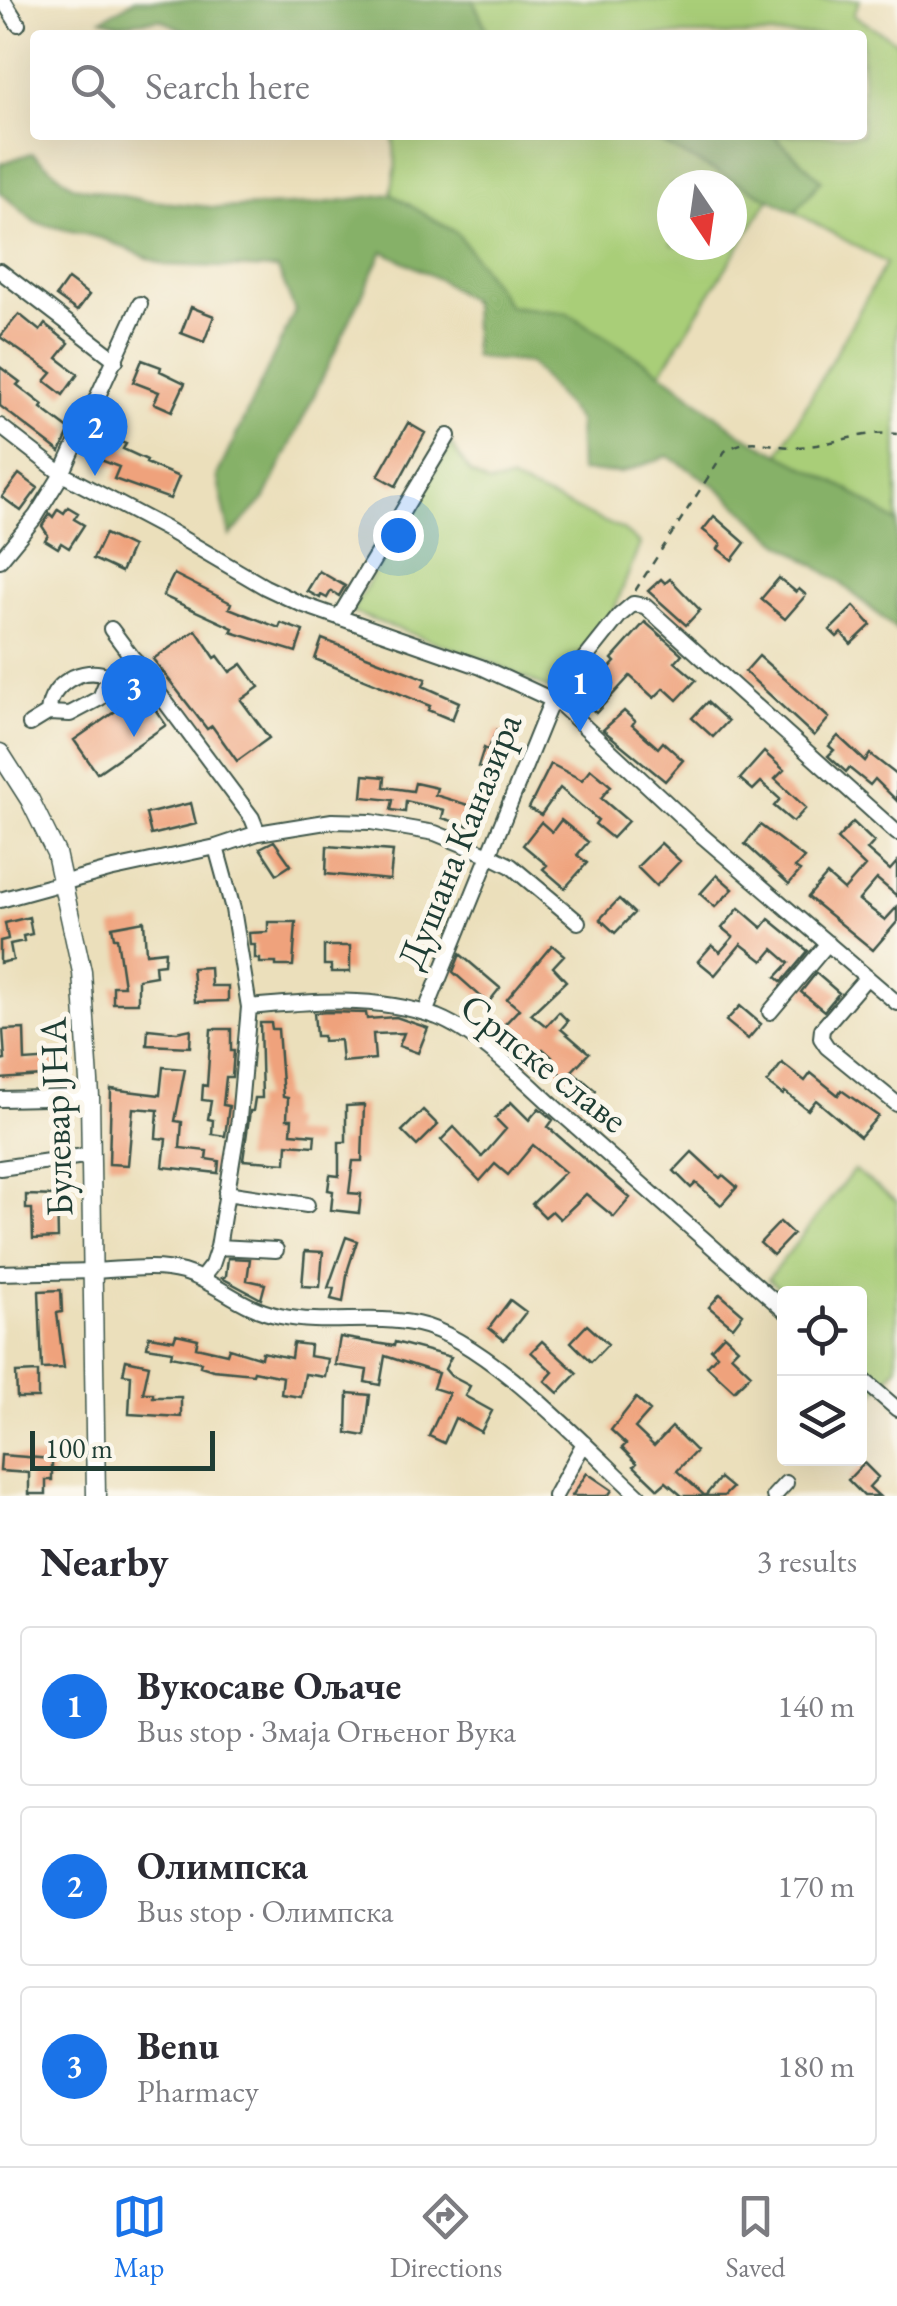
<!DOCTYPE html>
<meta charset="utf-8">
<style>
body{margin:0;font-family:"EB Garamond",serif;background:#f2f2f3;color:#2b2b33}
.controls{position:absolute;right:30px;bottom:30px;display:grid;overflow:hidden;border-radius:10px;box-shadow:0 10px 40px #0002}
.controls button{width:90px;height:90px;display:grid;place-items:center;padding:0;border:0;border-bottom:2px solid #e1e1e2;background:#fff;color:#2b2b33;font:50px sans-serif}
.compass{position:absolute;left:657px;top:170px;width:90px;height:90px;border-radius:50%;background:#fff;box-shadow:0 10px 40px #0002;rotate:167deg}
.scale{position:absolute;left:30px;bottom:25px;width:185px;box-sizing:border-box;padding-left:10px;border:5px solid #1f3d34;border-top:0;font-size:28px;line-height:35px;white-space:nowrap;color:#1f3d34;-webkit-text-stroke:8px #fbf7ec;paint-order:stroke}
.you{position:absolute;left:398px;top:535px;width:35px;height:35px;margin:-25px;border:8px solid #fff;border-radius:50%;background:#1a73e8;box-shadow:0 0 0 15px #1a73e833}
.badge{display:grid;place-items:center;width:65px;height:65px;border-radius:50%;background:#1a73e8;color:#fff;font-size:32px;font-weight:700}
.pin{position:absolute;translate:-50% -82px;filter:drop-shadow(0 2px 5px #0008)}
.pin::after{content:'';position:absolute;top:52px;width:35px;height:30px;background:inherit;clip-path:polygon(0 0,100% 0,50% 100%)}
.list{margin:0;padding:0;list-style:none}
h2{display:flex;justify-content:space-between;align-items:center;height:130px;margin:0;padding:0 40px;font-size:42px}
h2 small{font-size:32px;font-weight:400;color:#7c7c81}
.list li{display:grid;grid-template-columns:65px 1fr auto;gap:30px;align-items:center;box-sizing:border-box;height:160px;margin:0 20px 20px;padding:0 20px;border:2px solid #e1e1e2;border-radius:10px}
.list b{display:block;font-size:38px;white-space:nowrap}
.list p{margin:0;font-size:32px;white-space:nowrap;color:#7c7c81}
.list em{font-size:32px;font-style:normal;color:#7c7c81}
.icon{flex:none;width:55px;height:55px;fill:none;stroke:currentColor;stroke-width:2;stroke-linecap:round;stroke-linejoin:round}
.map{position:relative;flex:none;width:897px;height:1496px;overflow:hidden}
.search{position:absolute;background:#fff;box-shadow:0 10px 40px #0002;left:30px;right:30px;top:30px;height:110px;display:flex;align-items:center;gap:25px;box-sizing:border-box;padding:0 35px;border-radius:10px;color:#7c7c81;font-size:38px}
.sheet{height:670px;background:#fff}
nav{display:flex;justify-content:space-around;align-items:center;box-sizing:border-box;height:140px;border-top:2px solid #e1e1e2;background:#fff;font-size:28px;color:#7c7c81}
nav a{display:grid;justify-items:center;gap:5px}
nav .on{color:#1a73e8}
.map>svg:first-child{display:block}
</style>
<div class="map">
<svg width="897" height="1496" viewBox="0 0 897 1496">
<rect width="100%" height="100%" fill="#fbf7ec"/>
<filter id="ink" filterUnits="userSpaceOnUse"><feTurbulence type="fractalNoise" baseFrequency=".01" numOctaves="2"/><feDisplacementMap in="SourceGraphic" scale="20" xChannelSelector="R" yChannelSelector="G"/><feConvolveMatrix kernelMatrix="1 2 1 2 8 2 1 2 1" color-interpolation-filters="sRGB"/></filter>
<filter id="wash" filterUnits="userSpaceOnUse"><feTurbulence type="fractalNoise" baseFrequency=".0048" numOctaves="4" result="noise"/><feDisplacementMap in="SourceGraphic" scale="40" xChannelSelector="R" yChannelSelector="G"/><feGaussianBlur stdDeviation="2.25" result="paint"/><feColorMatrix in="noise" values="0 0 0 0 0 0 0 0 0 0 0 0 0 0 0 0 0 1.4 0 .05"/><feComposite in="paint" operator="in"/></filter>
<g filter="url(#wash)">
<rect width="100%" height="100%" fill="#ebdfbb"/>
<path fill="#a9ce78" stroke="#648656" stroke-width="2.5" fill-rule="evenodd" d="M473 0H860L853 15 897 42V523L849 490 779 454 886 263 795 212 821 180 773 135H862V35H489Z
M393 135H645L769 199 661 372 567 313 509 306 458 234 391 194 396 167ZM672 185H732V245H672Z
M451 444 470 473 489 484 510 480 623 530 640 544 613 613 551 690 485 660 351 612Z
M854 1170 897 1202V1367L860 1410V1294L786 1293 768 1279Z"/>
<path fill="#86b168" stroke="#52774e" stroke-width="2.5" d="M135 0H473L489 35H194L160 19 119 24 102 19Z
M645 135H773L821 180 795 212Z
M32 153 73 186 142 200 220 208 316 204 391 194 458 234 509 306 567 313 661 372 739 433 849 490 897 523V630L837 580 779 542 716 486 668 456 621 473 580 471 578 420 530 363 474 357 472 302 440 280 383 251 265 498 230 536 217 476 295 311 278 269 164 265 104 239 35 222 0 192V164Z"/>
<g id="blocks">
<path fill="#efa27b" d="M68 279 89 295 77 311 56 296Z
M191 307 214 316 204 342 181 333Z
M19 314 40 331 45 324 69 343 57 358 78 374 63 395 45 381 52 373 0 337Z
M142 360 161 367 160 371 185 383 172 411 154 403 159 392 133 382Z
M0 367 20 382 17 385 43 405 41 408 70 430 60 452 0 406Z
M408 423 425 433 396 486 378 476Z
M107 436 126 444 123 449 147 460 146 463 179 477 170 499 114 479 119 467 98 459Z
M19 474 38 488 21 511 2 497Z
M68 507 78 513 74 519 84 525 69 548 61 543 58 548 45 540 48 535 42 526 50 514 53 517 58 509 64 513Z
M714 516 745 543 732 560 718 549 721 544 703 530Z
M105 534 132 547 121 572 93 559Z
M319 571 345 586 339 596 331 591 327 598 321 595 320 598 307 591Z
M174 574 231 603 229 608 279 628 281 623 303 631 296 652 231 632 233 628 163 596Z
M779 578 796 592 799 589 806 595 785 619 761 599Z
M661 579 665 583 670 579 700 610 686 625 648 591Z
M854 606 871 625 851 644 841 633 837 637 830 630Z
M645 622 682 654 675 662 696 680 677 700 664 688 654 698 630 676 596 713 581 699 615 662 612 659Z
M196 630 215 658 218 656 230 672 242 664 259 687 241 700 269 738 237 761 212 726 207 729 153 659Z
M322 639 426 679 423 686 459 702 452 720 428 710 430 706 315 659Z
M759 656 829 718 814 736 745 672Z
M143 692 166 725 97 773 74 740Z
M707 702 728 721 713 737 692 718Z
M624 711 635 721 632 725 658 748 663 742 683 760 665 781 603 730Z
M497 730 509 735 501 754 507 756 501 775 478 767 484 748 488 750Z
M838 736 865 761 870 754 897 775V801L875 779 870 785 849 768 846 772 828 756 834 750 829 746Z
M764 752 784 770 775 779 806 808 793 822 774 806 780 799 761 782 753 790 740 779Z
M551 764 582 780 591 769 611 786 601 798 628 821 612 838 595 824 598 820 560 788 541 815 529 808Z
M364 775 385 777 384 787 413 791 415 783 437 788 435 795 475 807 469 826 442 818 444 810 406 801 405 812 391 810 393 800 362 797Z
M191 803 196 824 151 835 146 814Z
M561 820 588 842 577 855 587 863 565 888 543 869 547 865 523 845 541 822 552 832Z
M853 822 874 842 867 850 890 870 897 862V896L877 879 859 900 885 920 897 907V922L873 950 808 897 827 875 844 890 865 866 837 839Z
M760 825 804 858 795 868 800 871 789 884 745 844Z
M274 841 291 865 277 874 260 848Z
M661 843 680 861 656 886 637 867Z
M327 846 393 851 390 880 326 874Z
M717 875 733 889 715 907 700 894Z
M619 899 634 913 615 933 600 919Z
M739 908 762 928 769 919 808 951 782 982 776 977 789 963 773 949 763 961 741 944 715 975 698 961 712 945 720 952 733 937 722 928Z
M29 917 32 934 23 936 24 941 10 944 13 960 0 963V941L8 939 5 923Z
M144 921 146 953 165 951 164 964 155 965 156 976 138 979V1003H113V986H124L117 938H114L112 927Z
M268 922H296L293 966H276V963H260V959H255V945H250L249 933 268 932Z
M552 945 564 955 553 967 566 981 531 1014 546 1026 559 1012 568 1021 561 1029 589 1053 572 1071 596 1091 583 1106 568 1094 574 1086 547 1062 552 1057 543 1049 526 1067 519 1061 528 1050 514 1037 504 1048 492 1038 519 1009 507 999Z
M324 946H350V972H331V965H324Z
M460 954 500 988 488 1003 453 972Z
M210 967 211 986H228V1001L195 1002 192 968Z
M816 973 839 993 824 1011 801 992Z
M740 1006 761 1024 748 1039 726 1021Z
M328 1012 366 1013 367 1019 396 1017 428 1028 418 1053 399 1046 404 1033 373 1034 375 1059 342 1062 340 1040 323 1041V1036H316L314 1013Z
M260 1023H271L272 1029H278L283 1097 288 1098 287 1119H292L291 1133 315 1135 314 1146 287 1144 286 1163 243 1160 250 1111H253L255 1098H262Z
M24 1029 25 1061 54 1059 56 1075 0 1079V1061L5 1060 3 1030Z
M148 1029 177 1032 191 1029 190 1047 147 1045Z
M211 1029H231V1051H234L232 1077H226L223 1105 229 1106 225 1136 212 1134 213 1120 208 1119 211 1101 202 1100 203 1085 207 1086Z
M782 1063 805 1081 811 1073 838 1095 841 1090 878 1116 860 1137 816 1100 808 1110 785 1092 783 1095 767 1083Z
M163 1067 185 1069 175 1121 182 1122 180 1148 207 1151 206 1159 219 1161 218 1173 163 1167 166 1139 156 1138 158 1110 133 1108 128 1165 109 1164 111 1089 160 1095Z
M511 1102 529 1120 539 1108 553 1120 548 1127 630 1198 614 1217 586 1194 560 1219 552 1211 545 1217 532 1204 565 1172 533 1145 508 1175 495 1164 480 1181 441 1140 454 1127 482 1157 506 1129 495 1118Z
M364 1105 362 1161H353L349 1193 361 1194 359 1213 331 1210 333 1191 328 1190 330 1175 339 1176V1142H346V1106Z
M423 1110 438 1125 417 1146 402 1131Z
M692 1152 720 1178 723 1175 737 1187 721 1205 696 1183 691 1188 674 1171Z
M26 1195 57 1196 58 1238 33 1239 32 1209H26Z
M780 1222 793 1234 773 1255 760 1243Z
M346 1237 357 1241 348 1269 343 1302 331 1299 334 1288H328Z
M305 1251 323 1252 320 1287 302 1286Z
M228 1258 250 1259 247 1280 265 1284 261 1299 222 1278 226 1276Z
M61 1290 62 1312 57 1313 64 1368 42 1369 39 1291Z
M720 1294 743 1314 733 1327 709 1307Z
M510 1300 526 1312 504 1340 489 1328Z
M587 1325 608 1344 591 1362 571 1342Z
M176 1334 198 1339 196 1347 227 1354 229 1348 261 1358 262 1352 291 1358 293 1343 310 1345 309 1356 328 1359 325 1377 305 1374 301 1397 281 1394 283 1377 254 1371 253 1374 213 1370 200 1366 201 1362 171 1356 172 1351 147 1347 149 1336 174 1340Z
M724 1335 738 1348 731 1355 751 1374 734 1391 707 1366 717 1355 711 1349Z
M340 1337 394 1346 395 1342 451 1357 445 1369 451 1376 470 1386 465 1396 492 1411 481 1432 455 1418 444 1443 429 1436 449 1393 433 1388 438 1373 385 1356 380 1385 365 1382 367 1370 335 1365Z
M542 1341 577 1373 558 1393 545 1381 553 1372 531 1352Z
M126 1360 149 1365 143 1393H153V1397H181V1417L129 1414 131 1375 123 1374Z
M38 1372V1398H17L16 1373Z
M348 1393 370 1395 365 1436 347 1433Z
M636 1398 650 1411 635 1428 654 1446 672 1427 696 1451 677 1471 705 1496 720 1478 732 1488 724 1496H682L666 1482 658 1489 634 1466 637 1463 622 1448 626 1444 611 1430Z
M1 1455 52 1459V1480H46V1494H29V1473L0 1471Z
M864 1463 878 1477 869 1487 879 1496H864L848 1480Z
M587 1473 612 1490 608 1496H572Z"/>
</g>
</g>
<g filter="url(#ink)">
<use href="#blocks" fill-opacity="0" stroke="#3e5548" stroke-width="2.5"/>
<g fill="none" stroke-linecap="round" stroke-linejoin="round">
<g stroke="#3e5548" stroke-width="18">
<path id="minor" d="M3 0 18 24
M0 271 116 360
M0 426 62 474 166 529 265 587 301 604 481 667 559 703 699 833 897 1003
M0 560 36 516 62 474 140 304
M339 617 448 436
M111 629 252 818 258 833
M48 713C50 684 82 665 109 676
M30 724 48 713 70 714 100 698 109 676 134 659
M0 900 109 870 216 847 258 833 332 821 371 822 435 833 489 855 511 866 578 922
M867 977 822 1029 821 1038 827 1047 897 1104
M249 1007C310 1001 377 995 437 1017 480 1034 527 1083 562 1114 636 1180 710 1245 784 1310
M770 1012 828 943
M425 1013 547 712 553 699 620 615 633 604 645 606 897 833
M0 1099 90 1097
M0 1168 91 1155
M226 1193 307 1205
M218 1247 276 1250
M0 1273C31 1272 61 1272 92 1271 122 1270 154 1264 183 1272 218 1282 239 1308 280 1316 326 1326 371 1314 417 1324 485 1338 586 1447 639 1496
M201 1279 212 1265 218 1247 239 1119 249 1007 233 909 216 847
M860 1377 897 1409
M555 1496 584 1443
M774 1496 786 1483"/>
</g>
<g stroke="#3e5548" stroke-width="21">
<path id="major" d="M0 753 30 800 56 853 82 972 90 1097 96 1496"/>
</g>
<path stroke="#3e5548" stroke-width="2.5" stroke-dasharray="8 8" stroke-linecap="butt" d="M635 591 725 451C754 434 765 447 794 447 829 447 861 430 897 434"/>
<use href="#minor" stroke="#fff" stroke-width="14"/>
<use href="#major" stroke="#fff" stroke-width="18"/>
</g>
</g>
<g text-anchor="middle" stroke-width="10" stroke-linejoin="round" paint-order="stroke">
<g font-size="38" fill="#1f3d34" stroke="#fbf7ec">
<text transform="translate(459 841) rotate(-68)" y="13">Душана Каназира</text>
<text transform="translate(544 1063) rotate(38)" y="13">Српске славе</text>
<text transform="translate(56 1117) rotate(-92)" y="13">Булевар ЈНА</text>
</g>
</g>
</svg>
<div class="controls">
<button><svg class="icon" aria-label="locate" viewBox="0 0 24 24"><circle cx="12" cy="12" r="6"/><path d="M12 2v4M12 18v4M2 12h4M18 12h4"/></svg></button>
<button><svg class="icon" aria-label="layers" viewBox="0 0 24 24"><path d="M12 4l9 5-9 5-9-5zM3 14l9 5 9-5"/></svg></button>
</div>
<svg class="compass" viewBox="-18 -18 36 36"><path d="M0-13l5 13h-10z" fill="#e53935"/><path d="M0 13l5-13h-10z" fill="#7c7c81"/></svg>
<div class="scale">100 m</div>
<div class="you"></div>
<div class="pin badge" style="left:580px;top:732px">1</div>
<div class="pin badge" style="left:95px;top:476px">2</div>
<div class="pin badge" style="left:134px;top:737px">3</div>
<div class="search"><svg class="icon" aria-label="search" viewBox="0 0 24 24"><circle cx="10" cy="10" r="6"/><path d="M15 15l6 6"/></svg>Search here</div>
</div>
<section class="sheet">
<h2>Nearby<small>3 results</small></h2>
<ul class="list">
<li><span class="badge">1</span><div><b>Вукосаве Ољаче</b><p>Bus stop · Змаја Огњеног Вука</p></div><em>140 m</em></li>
<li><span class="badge">2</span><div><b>Олимпска</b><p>Bus stop · Олимпска</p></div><em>170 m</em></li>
<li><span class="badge">3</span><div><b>Benu</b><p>Pharmacy</p></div><em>180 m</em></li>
</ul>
</section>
<nav>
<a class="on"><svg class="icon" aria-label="map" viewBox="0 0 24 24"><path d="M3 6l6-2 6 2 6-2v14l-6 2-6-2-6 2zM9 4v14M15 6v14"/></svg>Map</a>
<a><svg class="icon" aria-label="directions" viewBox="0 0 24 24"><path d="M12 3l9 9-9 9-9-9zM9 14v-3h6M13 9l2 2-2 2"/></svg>Directions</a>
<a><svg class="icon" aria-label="saved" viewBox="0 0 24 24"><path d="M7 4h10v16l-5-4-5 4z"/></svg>Saved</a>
</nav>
